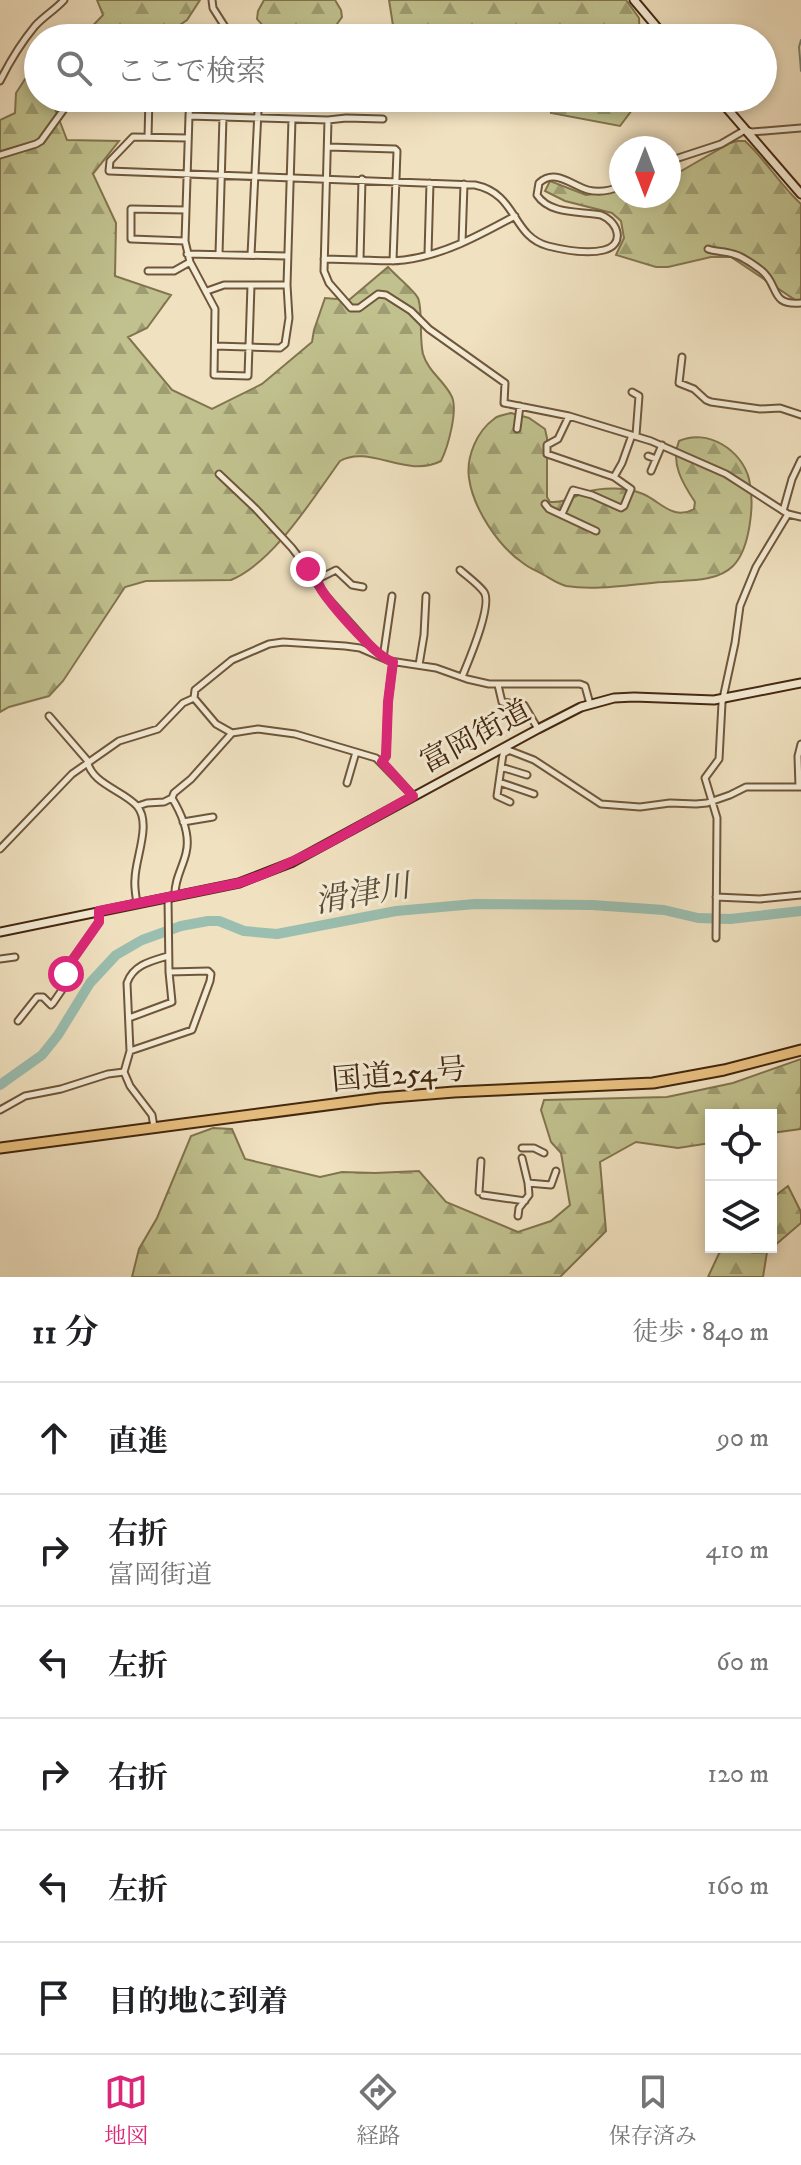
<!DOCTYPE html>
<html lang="ja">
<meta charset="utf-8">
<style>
body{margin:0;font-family:"IM FELL DW Pica","Noto Serif JP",serif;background:#f2f2f2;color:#202124}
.controls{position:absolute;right:24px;bottom:24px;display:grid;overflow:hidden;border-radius:0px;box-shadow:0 4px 12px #0003}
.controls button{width:72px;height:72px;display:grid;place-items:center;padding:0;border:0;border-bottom:2px solid #e0e0e0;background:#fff;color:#202124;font:40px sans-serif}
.compass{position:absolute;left:609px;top:136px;width:72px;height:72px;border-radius:50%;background:#fff;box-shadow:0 4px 12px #0003;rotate:180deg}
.stop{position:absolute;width:24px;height:24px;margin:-18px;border:6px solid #db2777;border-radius:50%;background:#fff}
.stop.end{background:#db2777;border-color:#fff;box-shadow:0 2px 8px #0008}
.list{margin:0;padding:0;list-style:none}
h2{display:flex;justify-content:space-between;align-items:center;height:104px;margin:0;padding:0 32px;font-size:34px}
h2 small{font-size:26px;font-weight:400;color:#757577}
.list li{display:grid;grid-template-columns:52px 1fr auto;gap:24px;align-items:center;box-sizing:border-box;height:112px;padding:0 32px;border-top:2px solid #e0e0e0}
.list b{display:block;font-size:30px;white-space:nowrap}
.list p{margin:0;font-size:26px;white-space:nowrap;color:#757577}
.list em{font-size:26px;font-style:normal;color:#757577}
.icon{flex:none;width:44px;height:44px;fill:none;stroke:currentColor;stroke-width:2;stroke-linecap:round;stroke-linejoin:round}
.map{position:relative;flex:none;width:801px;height:1277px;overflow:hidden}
.search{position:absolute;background:#fff;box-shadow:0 4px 12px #0003;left:24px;right:24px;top:24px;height:88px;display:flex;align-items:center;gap:20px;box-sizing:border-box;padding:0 28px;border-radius:44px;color:#757577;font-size:30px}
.sheet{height:776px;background:#fff}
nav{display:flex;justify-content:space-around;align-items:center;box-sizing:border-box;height:112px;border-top:2px solid #e0e0e0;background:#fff;font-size:22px;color:#757577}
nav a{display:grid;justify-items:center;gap:4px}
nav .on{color:#db2777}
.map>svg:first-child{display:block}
</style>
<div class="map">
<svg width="801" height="1277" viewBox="0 0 801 1277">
<defs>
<pattern id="forest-firs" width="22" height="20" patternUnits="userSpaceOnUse" patternTransform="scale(2)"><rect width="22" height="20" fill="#c0c18e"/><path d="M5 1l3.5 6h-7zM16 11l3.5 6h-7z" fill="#9e9d72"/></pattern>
</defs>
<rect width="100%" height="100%" fill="#f0e1c0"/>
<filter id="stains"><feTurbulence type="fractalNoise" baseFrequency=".0025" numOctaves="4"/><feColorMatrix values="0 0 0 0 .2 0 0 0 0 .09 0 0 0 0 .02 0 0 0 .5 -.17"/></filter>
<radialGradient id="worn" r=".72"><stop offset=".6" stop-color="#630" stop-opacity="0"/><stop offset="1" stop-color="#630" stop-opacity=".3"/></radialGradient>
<path fill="url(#forest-firs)" stroke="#82744e" stroke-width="2" d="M97 0H200L187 20 161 38H77L84 35 103 15Z
M264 0H335L341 10 342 17 327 38C304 38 272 40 257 19L258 11Z
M389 0H626L639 18 640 38H395Z
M38 47V98H68L54 106 67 140 119 141 93 174 116 223 115 276 171 295 147 328 128 337 172 390 212 409 262 384 312 342 314 330 325 298 349 300 388 267C395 275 414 290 418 298 423 310 419 338 423 354 428 371 443 380 451 395 459 408 448 447 441 461 406 479 370 444 340 461 313 498 274 562 231 580L146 581 125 587 63 681 49 696 9 707 0 712V120L15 113 16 93 29 73 33 49Z
M547 98H641L620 126 551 113Z
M738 141H745C766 160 780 185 801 204V304L731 257H711L668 267H656L616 255 624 238 621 221 612 213 565 201 545 191 550 181 586 195 621 191V196H669V178L730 143Z
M511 413 529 418 545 429 547 438V497L550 502C564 503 574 497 586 492 603 487 627 487 643 494 660 501 673 521 694 509L695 502C683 484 670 463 679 441 707 428 742 450 749 479 755 503 750 549 733 566 716 583 685 580 663 582 632 584 597 591 566 586 558 584 551 579 544 575 537 571 529 568 523 563 498 546 473 508 469 478 466 457 477 431 494 419 498 415 505 415 511 413Z
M801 1059V1129L771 1133V1115H711V1143L678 1148 636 1142 600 1162 606 1231 560 1277H132L139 1249 157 1218 191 1136 213 1128 232 1129 245 1159 320 1177 342 1172 375 1173 419 1171 446 1202 518 1232 551 1221 570 1205 561 1153 551 1142 541 1110 544 1100 667 1097 733 1083Z
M788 1186 801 1212V1223L767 1252 763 1277H708L722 1247H771V1199Z"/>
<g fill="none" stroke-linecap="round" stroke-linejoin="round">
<path stroke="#788270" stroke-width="2" d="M801 40 799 47 801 71"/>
<path stroke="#9abeb0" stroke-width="10" d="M0 1085 42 1055 58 1035 90 983 116 955 142 940 181 926 208 921H219L244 931 277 934 396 911 475 904 592 905 664 910 698 918 730 919 801 911"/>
<g stroke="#6f563b" stroke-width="9">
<path id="street" d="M212 0 213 8 232 38
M0 81C10 61 21 43 35 26 44 16 55 10 64 0
M249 98 258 111 251 255
M189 116 190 98
M328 120 324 271 329 283 351 308H359L378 294 386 295 411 311 429 329 505 383 504 403 569 416 651 441 726 474 788 514 801 517
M148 137 149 98
M188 138 133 137 110 161 109 171 475 185C518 194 511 236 548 246 564 250 588 254 604 250 625 245 619 222 601 215 581 211 550 215 537 195L539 183C555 168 571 185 588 190 600 193 610 191 621 186
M328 147 395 149 397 151 393 261
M0 155 36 144 41 141 72 98
M669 161 721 144 745 130 752 132 801 128
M185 241 131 239V209L186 210
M462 243 464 184
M708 249C716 252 724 251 733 254 742 256 753 264 761 270 780 285 769 306 801 303
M187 254 287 256
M219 254 223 117
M428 254 430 183
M324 259 360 260 362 179
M360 260C374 260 390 262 404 260 444 255 480 235 515 216
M190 262 215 309 214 375 248 376 251 285H287L289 318 285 344 280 348 215 346
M148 271H174L190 262 185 241 189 116 328 120 346 118 383 119
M287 285 292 119
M207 291 224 285H251
M682 357 679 383 694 389 706 400 711 402 760 409 780 408 801 415
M632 392 639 396 636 435
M517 429 520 406
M648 456 656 459
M651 471 662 445
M219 474 256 509 292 548 308 569 315 575 318 585 326 596 379 655
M614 477 622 463 632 435
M545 504 549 509 596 531
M783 511 792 479 801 460
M562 514 573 490 592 495 621 508 624 506 631 489 614 477 547 454V445L558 439 569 416
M460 570C468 577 478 584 484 592 493 605 468 662 462 677
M318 579 336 570 352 585 363 587
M383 658 392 596
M419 665 424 635 426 596
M498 685 502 702 524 705 538 729
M194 698 216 724 232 733 258 729 295 734 376 758 413 796
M49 716 87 760C91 784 123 790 137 806 152 823 135 859 135 879 134 887 136 896 137 904
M503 748 534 760 601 804 640 807 670 803 696 804 707 803 730 795 746 787H801
M508 751 503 754 497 796 510 802
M382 762 386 756 388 702 393 662
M501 767 527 775
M499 782 534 794
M347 783 356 752
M799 787 798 756 801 744
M172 798C181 813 191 834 186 853 183 867 174 880 175 896
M138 806 147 803 164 802 172 798 174 793 191 779 232 733
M183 822 213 817
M0 849 72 774 119 741 158 729 183 703 194 698 195 690 232 660 269 644 283 642 345 646 360 648 390 661 436 668 467 679 489 684H580L585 686 590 704
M716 897 760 899 801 895
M716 938 717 818 705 778 719 759 722 703 735 643 740 606 756 567 788 514
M0 959 15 957
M129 1018 172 1002 169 972
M18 1021 37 997H43L51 1005 53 1003 66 984V969L99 922V911
M130 1051 192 1030 210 981 211 974 208 971 169 972 168 898
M0 1110 25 1096 61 1089 108 1074 124 1072
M154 1127 152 1115 130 1086 124 1072 130 1051 127 983C133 965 151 961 168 956
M522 1148H534L544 1153
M528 1183 551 1185 556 1171
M479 1192 481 1161
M483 1195 525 1201
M518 1216 519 1208 529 1195 528 1183 522 1158"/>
</g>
<g stroke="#44270f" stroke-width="11">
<path id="secondary" d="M634 0 666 38
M718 98 801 194
M0 932 239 883 293 862 538 729 581 707 614 698 634 697 714 700 801 683"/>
</g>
<g stroke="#44270f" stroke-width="13">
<path id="highway" d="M0 1148 380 1098 454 1092 653 1083 724 1070 801 1050"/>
</g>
<use href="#street" stroke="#f5ecd6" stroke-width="5"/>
<use href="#secondary" stroke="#f5ecd6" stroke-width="7"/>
<use href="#highway" stroke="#e8c080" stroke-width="9"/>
</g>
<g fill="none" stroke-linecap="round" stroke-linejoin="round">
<path stroke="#db2777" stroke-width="10" d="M66 974V969L99 922V911L239 883C300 863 356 827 413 796L382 762 386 756 388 702 393 662C376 657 337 611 325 595 317 585 318 577 308 569"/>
</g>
<g text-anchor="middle" stroke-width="6" stroke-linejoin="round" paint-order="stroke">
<g font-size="30" fill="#44270f" stroke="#f5ecd6">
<text transform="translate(475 736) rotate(-28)" y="10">富岡街道</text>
<text transform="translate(399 1074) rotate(-5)" y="10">国道254号</text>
</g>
<g font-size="32" font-style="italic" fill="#5a4d37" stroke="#f5ecd6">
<text transform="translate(362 893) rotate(-10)" y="11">滑津川</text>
</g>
</g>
<rect width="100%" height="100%" filter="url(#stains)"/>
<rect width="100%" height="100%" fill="url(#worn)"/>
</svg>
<div class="controls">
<button><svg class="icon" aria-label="locate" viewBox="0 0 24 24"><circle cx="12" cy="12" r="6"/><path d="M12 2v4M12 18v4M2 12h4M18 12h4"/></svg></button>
<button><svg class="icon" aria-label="layers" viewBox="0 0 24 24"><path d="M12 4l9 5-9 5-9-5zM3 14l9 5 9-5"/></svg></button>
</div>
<svg class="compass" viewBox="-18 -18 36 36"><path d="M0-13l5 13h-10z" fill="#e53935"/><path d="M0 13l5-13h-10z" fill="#757577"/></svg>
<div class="stop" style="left:66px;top:974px"></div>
<div class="stop end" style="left:308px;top:569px"></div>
<div class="search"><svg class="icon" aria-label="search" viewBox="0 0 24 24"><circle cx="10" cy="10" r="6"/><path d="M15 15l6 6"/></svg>ここで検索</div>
</div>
<section class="sheet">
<h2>11 分<small>徒歩 · 840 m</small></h2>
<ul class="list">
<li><svg class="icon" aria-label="ahead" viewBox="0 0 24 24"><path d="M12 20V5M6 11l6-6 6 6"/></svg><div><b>直進</b></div><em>90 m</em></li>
<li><svg class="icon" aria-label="right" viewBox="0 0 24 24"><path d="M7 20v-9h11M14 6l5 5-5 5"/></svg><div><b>右折</b><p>富岡街道</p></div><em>410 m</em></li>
<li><svg class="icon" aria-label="left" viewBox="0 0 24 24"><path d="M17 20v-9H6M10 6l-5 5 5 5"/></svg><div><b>左折</b></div><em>60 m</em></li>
<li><svg class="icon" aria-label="right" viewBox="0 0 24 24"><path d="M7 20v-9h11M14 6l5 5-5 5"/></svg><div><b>右折</b></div><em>120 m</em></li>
<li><svg class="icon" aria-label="left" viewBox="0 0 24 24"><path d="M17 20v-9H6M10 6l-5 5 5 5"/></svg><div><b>左折</b></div><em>160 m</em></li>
<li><svg class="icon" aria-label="arrive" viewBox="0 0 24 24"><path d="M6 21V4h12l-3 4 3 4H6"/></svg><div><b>目的地に到着</b></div></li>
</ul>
</section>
<nav>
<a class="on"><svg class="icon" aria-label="map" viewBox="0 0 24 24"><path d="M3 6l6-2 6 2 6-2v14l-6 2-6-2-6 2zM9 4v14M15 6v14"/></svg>地図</a>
<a><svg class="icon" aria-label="directions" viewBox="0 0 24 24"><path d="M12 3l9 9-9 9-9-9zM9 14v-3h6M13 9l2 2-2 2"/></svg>経路</a>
<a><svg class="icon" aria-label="saved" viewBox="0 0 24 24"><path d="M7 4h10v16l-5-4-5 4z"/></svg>保存済み</a>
</nav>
